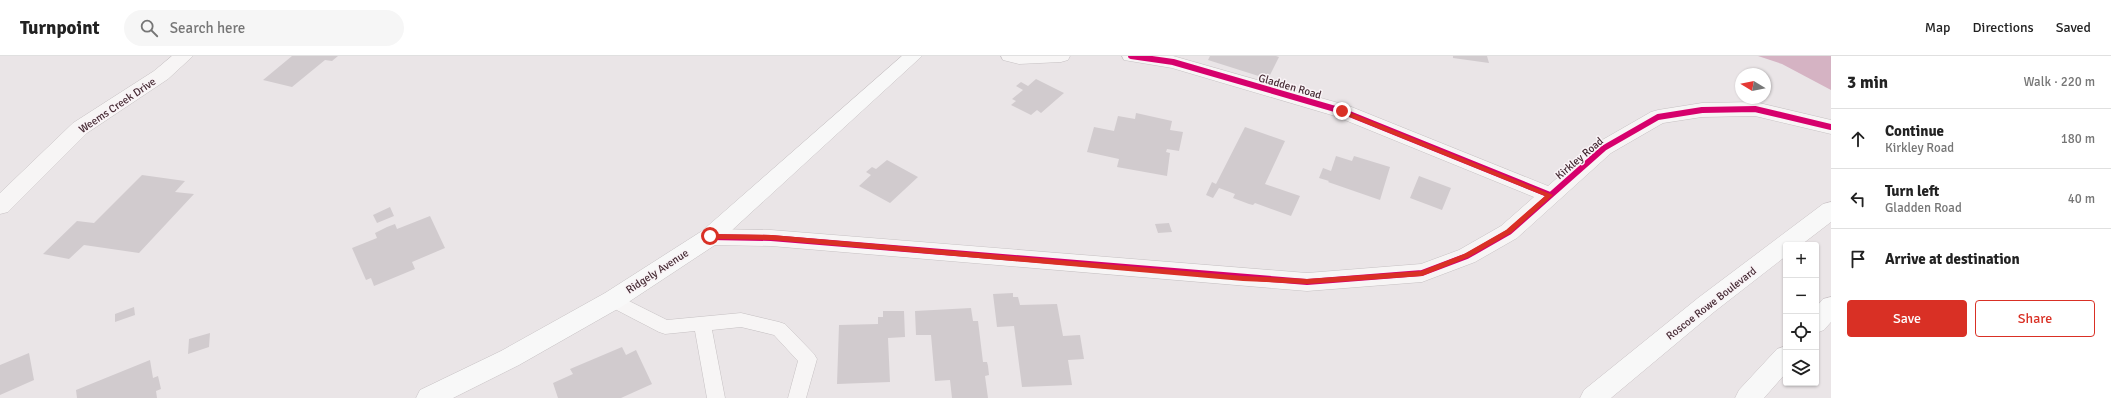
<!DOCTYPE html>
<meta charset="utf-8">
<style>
body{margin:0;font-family:Signika,sans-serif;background:#f6f6f6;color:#222}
.controls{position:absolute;right:12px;bottom:12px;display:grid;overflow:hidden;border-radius:4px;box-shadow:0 1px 3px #0004}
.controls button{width:36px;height:36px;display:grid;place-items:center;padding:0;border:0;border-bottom:1px solid #e0e0e0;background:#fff;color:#222;font:20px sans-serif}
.compass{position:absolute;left:1735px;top:12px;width:36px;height:36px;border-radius:50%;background:#fff;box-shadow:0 1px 3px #0004;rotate:280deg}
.stop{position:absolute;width:12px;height:12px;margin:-9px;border:3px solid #d93025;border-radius:50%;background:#fff}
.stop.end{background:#d93025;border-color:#fff;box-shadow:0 1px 4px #0008}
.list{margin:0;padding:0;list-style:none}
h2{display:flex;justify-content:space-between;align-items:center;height:52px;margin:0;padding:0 16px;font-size:17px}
h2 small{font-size:13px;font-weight:400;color:#767676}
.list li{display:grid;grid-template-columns:26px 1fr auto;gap:12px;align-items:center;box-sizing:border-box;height:60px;padding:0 16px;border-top:1px solid #e0e0e0}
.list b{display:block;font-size:15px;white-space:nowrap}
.list p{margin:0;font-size:13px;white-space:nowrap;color:#767676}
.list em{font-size:13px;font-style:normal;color:#767676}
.actions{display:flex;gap:8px;padding:12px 16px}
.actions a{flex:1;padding:9px 0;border:1px solid #d93025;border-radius:4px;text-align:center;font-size:14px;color:#d93025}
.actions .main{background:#d93025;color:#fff}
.icon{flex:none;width:22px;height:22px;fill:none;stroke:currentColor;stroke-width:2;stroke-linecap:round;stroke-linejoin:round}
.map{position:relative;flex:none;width:1831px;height:342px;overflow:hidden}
header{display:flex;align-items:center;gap:24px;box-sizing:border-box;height:56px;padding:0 20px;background:#fff;border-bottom:1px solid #e0e0e0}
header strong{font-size:19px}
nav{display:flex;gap:22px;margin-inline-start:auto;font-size:14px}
.search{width:280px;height:36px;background:#f6f6f6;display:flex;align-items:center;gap:10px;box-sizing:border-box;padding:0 14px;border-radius:22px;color:#767676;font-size:15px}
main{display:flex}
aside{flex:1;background:#fff}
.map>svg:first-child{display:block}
</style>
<header>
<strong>Turnpoint</strong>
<div class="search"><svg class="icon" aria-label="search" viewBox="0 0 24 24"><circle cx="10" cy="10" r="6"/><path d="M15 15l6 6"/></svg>Search here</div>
<nav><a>Map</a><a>Directions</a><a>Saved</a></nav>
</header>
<main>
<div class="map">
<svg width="1831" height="342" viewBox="0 0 1831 342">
<rect width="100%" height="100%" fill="#eae5e7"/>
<path fill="#d5b3c3" d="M1758 0H1831V34L1782 8Z"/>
<path fill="#d1cbce" d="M292 0H338L332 5 325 4 292 31 263 24Z
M1210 0H1276L1279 1 1268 23 1208 4Z
M1453 0H1487L1489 7 1453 2Z
M1036 23 1064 37 1041 57 1037 54 1031 59 1011 49 1016 45 1012 43 1023 34 1016 30 1021 26 1028 30Z
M1136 57 1172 65 1170 74 1183 76 1179 95 1167 93 1166 96 1170 97 1167 120 1117 111 1119 103 1087 96 1094 71 1114 75 1118 60 1135 63Z
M1245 71 1285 85 1265 128 1300 140 1291 160 1255 147 1253 149 1249 148 1233 142 1235 138 1219 132 1213 142 1206 139 1212 126 1216 128Z
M1336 100 1352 105 1354 100 1390 111 1380 144 1328 126 1329 125 1319 122 1323 112 1331 115Z
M887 104 918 121 890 147 859 130 871 119 866 116 872 111 876 113Z
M142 119 185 125 175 136 194 138 139 197 84 189 69 203 43 198 77 165 94 167Z
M1419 120 1451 132 1442 154 1410 142Z
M390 151 394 160 377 167 373 159Z
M430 160 445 192 412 206 415 213 374 230 371 222 366 224 352 192 377 182 375 177 387 171 395 168 397 173Z
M1169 167 1172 176 1158 177 1155 168Z
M1013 237V241H1018L1020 249 1057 248 1063 280 1080 279 1084 303 1068 304 1072 329 1022 331 1014 270 997 271 993 238Z
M134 251 135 259 115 266V258Z
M971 252 973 265H978L983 306H987L988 310 989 319 985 320 988 342H952L950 324 935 325 931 279H916L915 255Z
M883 255H904L905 281 888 282 890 326 837 328 839 269 878 268V261H883Z
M210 277 209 291 188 298 189 283Z
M622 291 626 299 636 294 652 328 621 342H558L553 327 573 318 570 313Z
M29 297 34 324 0 339V309Z
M150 304 153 322 158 320 161 333 156 335 157 342H77L76 334Z"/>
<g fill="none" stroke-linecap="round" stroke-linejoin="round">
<g stroke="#c6c1c3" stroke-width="1">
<path id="service" d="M613 237 667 264 741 257 779 266 785 268 814 298 817 303 806 342H788L798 305 774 279 741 271 712 274 725 342H707L695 275 665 278 659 276 607 249 604 244 607 239Z"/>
</g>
<g stroke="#c6c1c3" stroke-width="1">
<path id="minor" d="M172 0H193L168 23 87 77 8 156 0 158V137L73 67 154 15Z
M1001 0H1070L1068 4 1061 6 1019 8 1003 4Z
M1122 0H1173L1349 50 1548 130 1597 87 1651 56 1658 54 1702 47 1755 46 1831 64V78L1755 60 1702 61 1663 67 1611 97 1517 182 1475 206 1422 226 1307 235 771 190 710 189 702 187 699 181 702 175 710 173 771 174 1307 217 1421 208 1459 194 1501 170 1534 141 1335 60 1172 12 1124 4Z"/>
</g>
<g stroke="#c6c1c3" stroke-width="1">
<path id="secondary" d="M902 0H922L718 187 621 251 519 309 453 342H416L420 334 501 295 605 237 702 175Z"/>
</g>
<g stroke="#c8c1c4" stroke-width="1">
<path id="primary" d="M1831 146V166L1801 189H1786V200L1714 256 1611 342H1580L1584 334 1698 242 1823 148Z
M1831 241V266L1824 274 1816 277V251L1823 243Z
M1786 290V317L1764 342H1735L1739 334 1777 293Z"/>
</g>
<use href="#service" fill="#f7f5f5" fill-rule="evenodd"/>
<use href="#minor" fill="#f7f5f5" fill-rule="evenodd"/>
<use href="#secondary" fill="#f8f8f8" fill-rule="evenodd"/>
<use href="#primary" fill="#f8f8f8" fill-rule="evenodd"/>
<g stroke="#f9f3f6" stroke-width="8">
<path id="cycleway" d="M1131 0 1173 6 1342 55 1550 139
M710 181 771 182 1307 226 1422 217 1467 200 1509 176 1604 92 1658 61 1702 54 1755 53 1831 71"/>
</g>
<use href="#cycleway" stroke="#d6006c" stroke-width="6"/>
</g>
<path fill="#d93025" d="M1340 54H1344L1553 139 1511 177 1469 201 1422 220 1307 228 1243 225 772 184 710 183 707 180 710 178 772 179 1243 220 1307 223 1421 215 1464 198 1506 174 1545 140 1340 57Z"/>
<g text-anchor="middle" stroke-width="3" stroke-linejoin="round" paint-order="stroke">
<g font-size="11" fill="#452a33" stroke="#f9f3f6">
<text transform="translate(1290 30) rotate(16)" y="4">Gladden Road</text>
<text transform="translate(117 49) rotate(-34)" y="4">Weems Creek Drive</text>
<text transform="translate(1579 102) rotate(-40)" y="4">Kirkley Road</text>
<text transform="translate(657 215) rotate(-33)" y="4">Ridgely Avenue</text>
<text transform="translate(1711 247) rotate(-38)" y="4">Roscoe Rowe Boulevard</text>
</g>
</g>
</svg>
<div class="controls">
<button>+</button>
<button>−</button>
<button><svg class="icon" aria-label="locate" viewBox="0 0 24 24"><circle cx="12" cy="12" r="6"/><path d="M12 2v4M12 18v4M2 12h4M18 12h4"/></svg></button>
<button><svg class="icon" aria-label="layers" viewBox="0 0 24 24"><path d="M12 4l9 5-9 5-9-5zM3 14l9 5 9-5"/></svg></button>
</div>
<svg class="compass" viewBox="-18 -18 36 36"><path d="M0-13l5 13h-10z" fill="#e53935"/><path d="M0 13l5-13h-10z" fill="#767676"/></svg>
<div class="stop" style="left:710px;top:180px"></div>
<div class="stop end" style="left:1342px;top:55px"></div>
</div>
<aside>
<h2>3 min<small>Walk · 220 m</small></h2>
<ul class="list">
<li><svg class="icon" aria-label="ahead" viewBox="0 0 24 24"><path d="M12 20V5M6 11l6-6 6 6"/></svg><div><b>Continue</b><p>Kirkley Road</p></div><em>180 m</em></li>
<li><svg class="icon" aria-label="left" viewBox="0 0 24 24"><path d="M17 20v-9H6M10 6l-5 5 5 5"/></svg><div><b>Turn left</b><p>Gladden Road</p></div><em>40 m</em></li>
<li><svg class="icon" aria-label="arrive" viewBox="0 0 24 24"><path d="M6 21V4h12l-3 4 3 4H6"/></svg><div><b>Arrive at destination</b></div></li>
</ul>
<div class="actions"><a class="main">Save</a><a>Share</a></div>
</aside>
</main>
